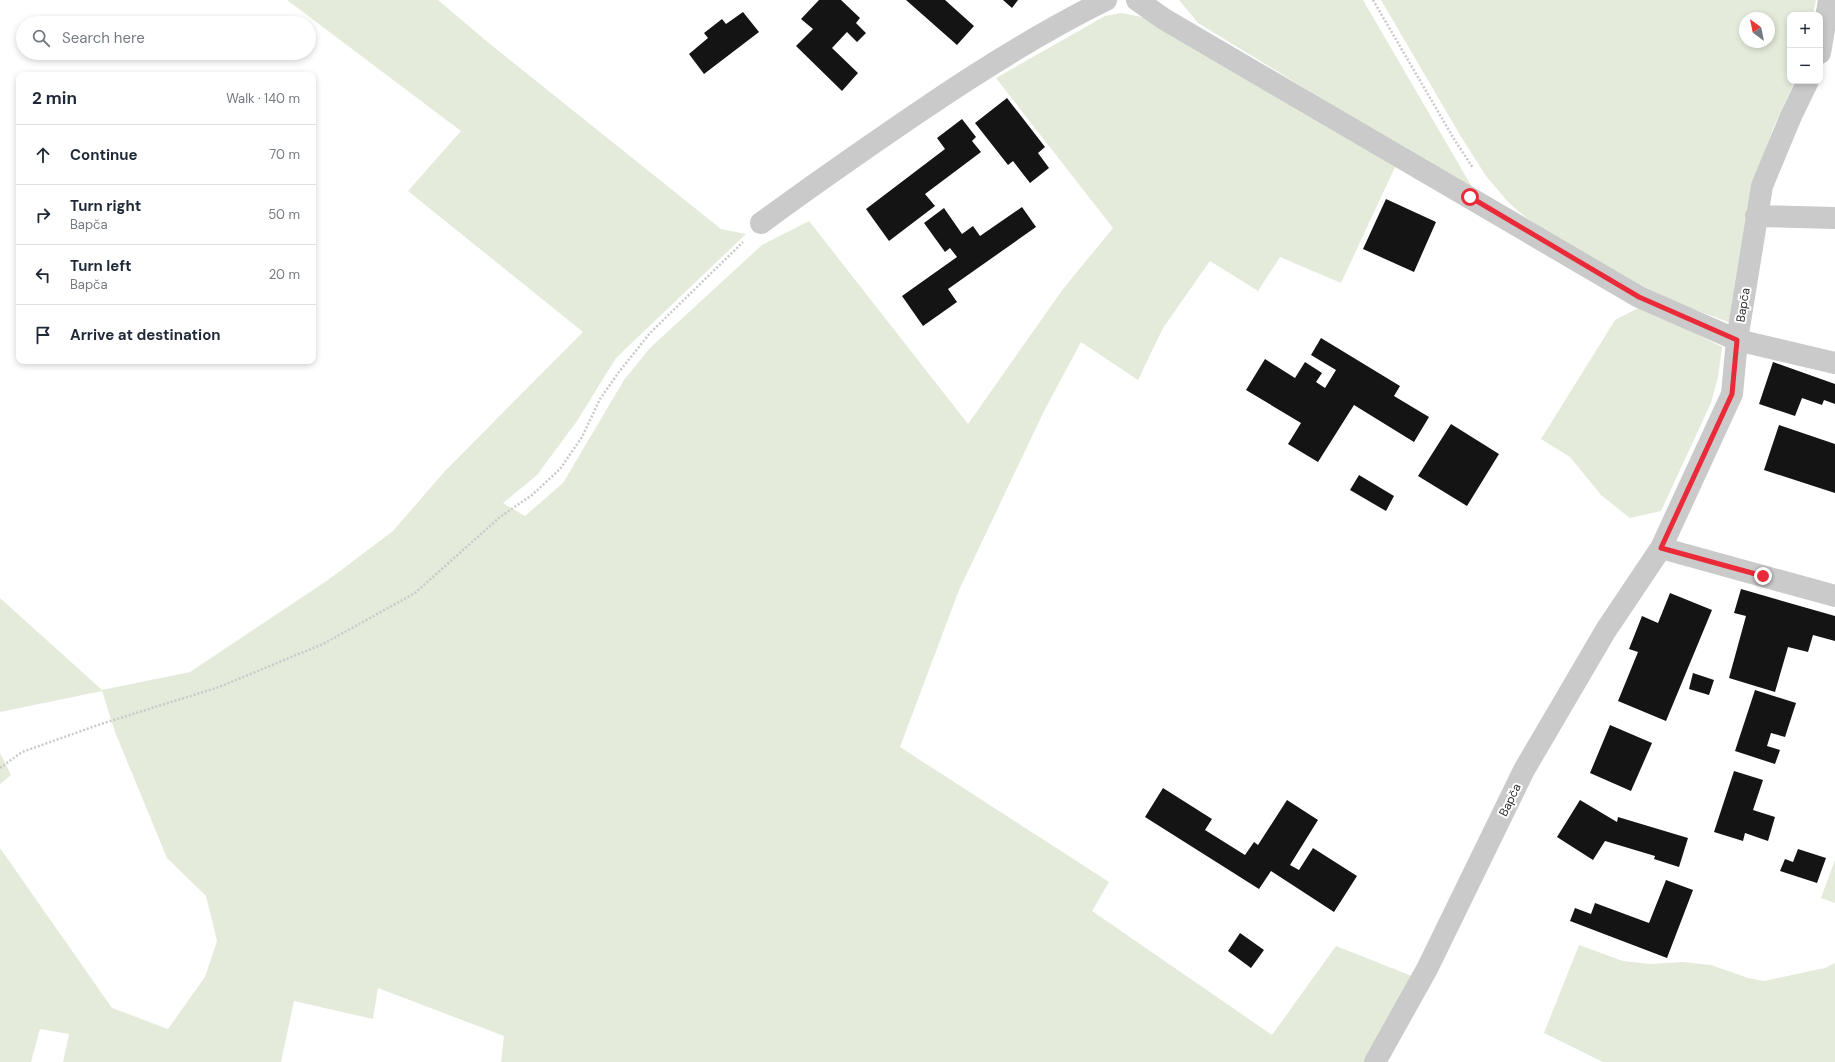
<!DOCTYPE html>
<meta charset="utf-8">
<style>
body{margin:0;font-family:"DM Sans",sans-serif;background:#f6f6f7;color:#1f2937}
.controls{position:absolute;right:12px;top:12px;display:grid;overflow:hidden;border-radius:8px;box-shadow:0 2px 6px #0003}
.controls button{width:36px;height:36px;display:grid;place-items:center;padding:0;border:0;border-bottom:1px solid #e0e1e3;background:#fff;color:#1f2937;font:20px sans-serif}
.compass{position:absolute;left:1739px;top:12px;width:36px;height:36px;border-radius:50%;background:#fff;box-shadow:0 2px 6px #0003;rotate:327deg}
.stop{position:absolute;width:12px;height:12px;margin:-9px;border:3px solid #ea2a39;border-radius:50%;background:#fff}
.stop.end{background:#ea2a39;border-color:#fff;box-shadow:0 1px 4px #0008}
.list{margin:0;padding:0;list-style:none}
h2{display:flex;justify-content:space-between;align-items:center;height:52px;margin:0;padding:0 16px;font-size:17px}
h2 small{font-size:13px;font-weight:400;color:#747a83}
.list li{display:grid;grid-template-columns:26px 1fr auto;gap:12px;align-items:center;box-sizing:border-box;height:60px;padding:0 16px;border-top:1px solid #e0e1e3}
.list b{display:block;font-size:15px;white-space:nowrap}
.list p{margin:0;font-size:13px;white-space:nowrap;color:#747a83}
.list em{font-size:13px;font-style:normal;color:#747a83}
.icon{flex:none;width:22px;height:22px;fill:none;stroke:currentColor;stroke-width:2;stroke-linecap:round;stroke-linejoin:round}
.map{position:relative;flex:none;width:1835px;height:1062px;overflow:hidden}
.search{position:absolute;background:#fff;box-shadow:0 2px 6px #0003;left:16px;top:16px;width:300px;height:44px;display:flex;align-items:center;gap:10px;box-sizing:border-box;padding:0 14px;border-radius:22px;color:#747a83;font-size:15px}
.panel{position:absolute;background:#fff;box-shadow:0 2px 6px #0003;left:16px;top:72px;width:300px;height:292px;border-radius:8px}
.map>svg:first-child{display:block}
</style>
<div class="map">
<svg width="1835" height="1062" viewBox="0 0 1835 1062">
<rect width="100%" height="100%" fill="#fff"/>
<path fill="#e4ebda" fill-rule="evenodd" d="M287 0H438L490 44 721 229 746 234 616 358 577 421 537 475 503 503 525 516 563 483 624 380 650 348 762 245 809 221 968 424 1063 289 1113 228 996 78 1105 16 1121 13 1148 18 1396 165 1341 283 1280 257 1258 291 1210 261 1163 328 1138 380 1081 342 1044 411 959 590 900 747 1109 882 1092 911 1272 1035 1336 946 1412 976 1367 1062H501L504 1036 378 988 373 1019 294 1001 281 1062H63L69 1034 40 1029 31 1062H0V848L112 1008 168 1029 205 977 217 941 206 896 167 858 115 732 102 691 0 712V598L102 690 190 672 328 580 393 531 445 471 583 332 408 191 461 131Z
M1179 0H1363L1472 187 1407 151 1198 23Z
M1381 0H1816L1813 15H1790V81H1795L1774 126 1753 186 1731 323 1644 291 1535 225 1509 203 1486 176 1460 135ZM1745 18H1769V42H1745Z
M1642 306 1722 347 1718 377 1711 403 1661 511 1630 518 1601 495 1570 457 1541 439 1615 320Z
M0 753 11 775 0 784Z
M1835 860V903L1821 898Z
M1579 945 1623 961 1650 964 1683 962 1711 965 1748 978 1764 981 1825 968 1835 963V1062H1603L1544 1033Z"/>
<path fill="#141414" d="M819 0H841L860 18 856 23 866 33 857 42 847 32 832 48 858 73 842 91 796 46 813 29 801 19Z
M906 0H945L974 26 957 45Z
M1003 0H1018L1012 8Z
M743 12 759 32 704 74 689 54 708 38 704 33 722 19 726 24Z
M1007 98 1045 147 1038 153 1049 168 1030 183 1013 161 1008 165 975 123Z
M962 119 976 137 972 141 981 152 925 194 935 206 889 241 866 209 945 149 937 138Z
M1386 199 1436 222 1414 272 1363 249Z
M1022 207 1036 227 948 289 957 302 923 326 902 296 957 257 950 248 945 252 924 223 944 208 962 234 973 226 980 236Z
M1321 338 1400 386 1394 396 1429 417 1414 442 1354 405 1318 462 1288 444 1301 423 1246 390 1265 359 1295 378 1305 362 1322 373 1316 382 1325 388 1336 370 1311 355Z
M1773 362 1835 384V404L1824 400 1822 405 1802 398 1795 416 1759 404Z
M1451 424 1499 454 1467 506 1418 476Z
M1779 425 1835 444V493L1764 470Z
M1359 475 1394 496 1386 511 1350 490Z
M1741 589 1835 616V641L1813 635 1808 652 1788 647 1775 692 1729 678 1746 616 1734 613Z
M1670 593 1712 610 1666 721 1618 701 1638 652 1629 649 1642 616 1658 623Z
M1693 673 1714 680 1709 695 1689 689Z
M1755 690 1796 703 1785 737 1771 733 1767 746 1780 750 1775 764 1735 751Z
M1610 725 1652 743 1631 791 1590 773Z
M1734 771 1763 780 1753 810 1775 817 1768 841 1745 833 1743 841 1714 832Z
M1163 788 1212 819 1205 830 1245 855 1254 842 1258 845 1287 800 1318 820 1290 865 1299 870 1313 848 1357 876 1334 912 1271 871 1259 889 1145 817Z
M1580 800 1617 822 1618 817 1688 838 1679 867 1654 859 1655 856 1605 841 1593 860 1557 837Z
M1798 849 1826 858 1817 883 1780 871 1785 859 1793 862Z
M1666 880 1693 890 1667 958 1570 921 1575 908 1591 914 1595 903 1649 923Z
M1240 933 1264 950 1251 968 1228 951Z"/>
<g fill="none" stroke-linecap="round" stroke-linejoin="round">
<path stroke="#cacaca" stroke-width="2.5" stroke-dasharray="2 2" stroke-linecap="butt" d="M1373 0 1454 139 1473 168
M0 768 22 752 101 724 219 687 323 644 415 593 500 517 532 495 560 469 582 437 600 399 619 372 650 333 743 242"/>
<path stroke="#cacaca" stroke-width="22" d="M1137 0 1164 19 1639 297 1737 340 1835 363
M1820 53 1829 0
M1808 81 1791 116 1762 186 1737 340 1732 394 1661 548 1835 596
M1756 216 1835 218
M761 223C813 185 866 148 919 112 979 71 1041 32 1106 0
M1375 1062 1427 969 1524 770 1606 630 1661 548"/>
</g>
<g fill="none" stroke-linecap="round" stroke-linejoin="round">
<path stroke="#ea2a39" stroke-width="5" d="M1470 197 1639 297 1737 340 1732 394 1661 548 1763 576"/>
</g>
<g text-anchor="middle" stroke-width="4" stroke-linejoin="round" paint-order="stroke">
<g font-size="12" fill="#2d2d2d" stroke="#fff">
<text transform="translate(1743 305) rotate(-81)" y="4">Bapča</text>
<text transform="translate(1510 800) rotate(-64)" y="4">Bapča</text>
</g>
</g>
</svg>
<div class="controls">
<button>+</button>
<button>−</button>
</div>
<svg class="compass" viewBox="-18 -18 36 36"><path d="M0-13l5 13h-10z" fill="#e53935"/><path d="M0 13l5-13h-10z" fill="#747a83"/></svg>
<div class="stop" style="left:1470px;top:197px"></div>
<div class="stop end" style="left:1763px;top:576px"></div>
<div class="search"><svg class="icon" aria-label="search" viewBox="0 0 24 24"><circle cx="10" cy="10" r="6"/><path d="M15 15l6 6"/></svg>Search here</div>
<section class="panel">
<h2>2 min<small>Walk · 140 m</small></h2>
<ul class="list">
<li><svg class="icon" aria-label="ahead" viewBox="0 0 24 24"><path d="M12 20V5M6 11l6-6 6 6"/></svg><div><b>Continue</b></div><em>70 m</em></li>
<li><svg class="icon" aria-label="right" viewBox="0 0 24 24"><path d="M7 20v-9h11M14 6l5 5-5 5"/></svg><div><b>Turn right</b><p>Bapča</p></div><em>50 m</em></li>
<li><svg class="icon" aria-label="left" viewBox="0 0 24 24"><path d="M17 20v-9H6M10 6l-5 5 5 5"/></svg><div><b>Turn left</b><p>Bapča</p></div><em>20 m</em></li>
<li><svg class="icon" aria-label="arrive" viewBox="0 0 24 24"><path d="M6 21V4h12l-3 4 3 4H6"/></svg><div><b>Arrive at destination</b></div></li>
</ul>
</section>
</div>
